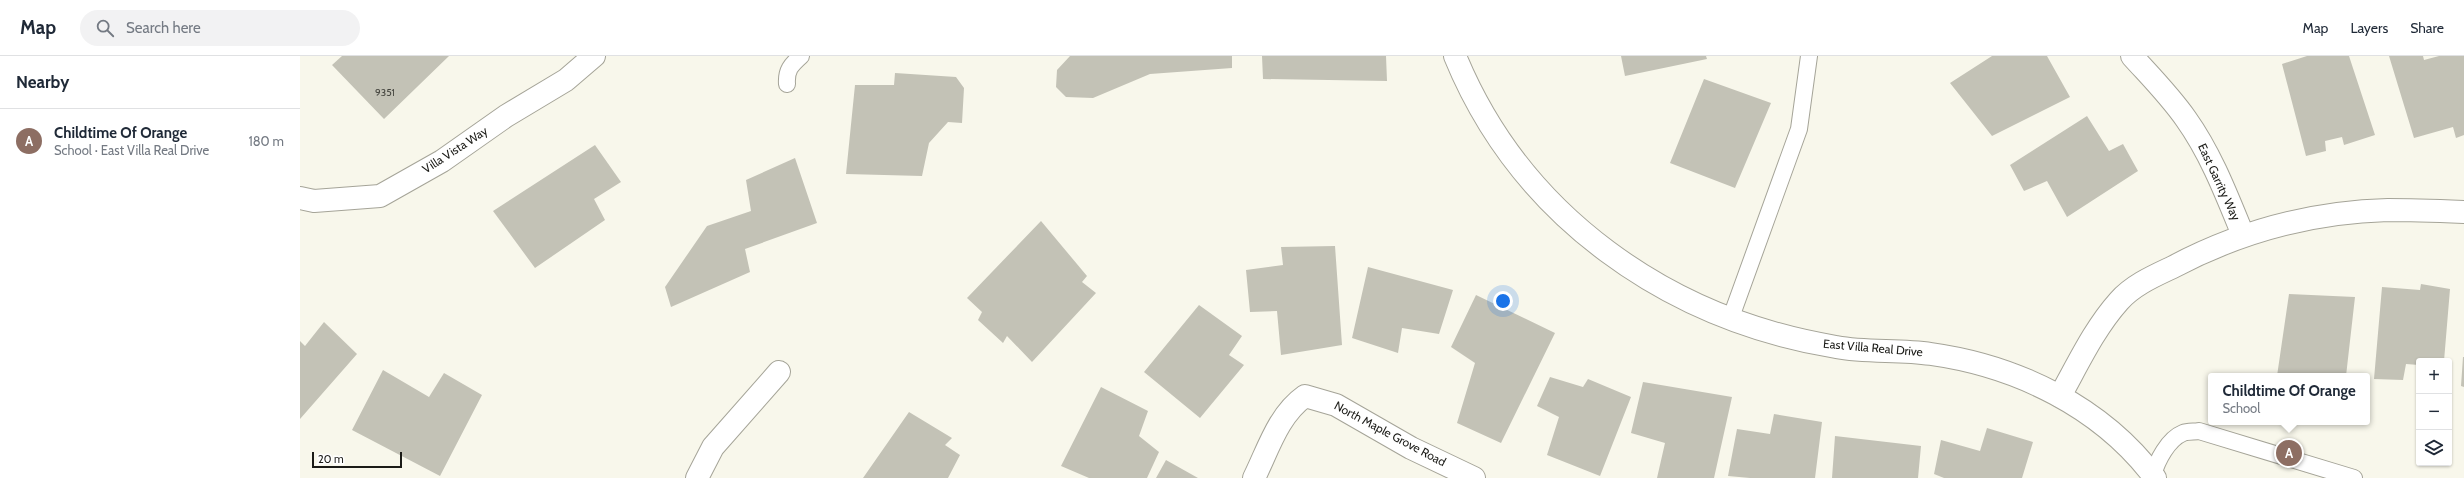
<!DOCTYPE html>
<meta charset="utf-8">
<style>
body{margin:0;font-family:Cabin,sans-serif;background:#f2f2f3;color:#1f2937}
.controls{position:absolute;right:12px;bottom:12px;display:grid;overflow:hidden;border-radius:4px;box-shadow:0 1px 3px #0004}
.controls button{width:36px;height:36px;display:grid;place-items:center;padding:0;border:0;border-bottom:1px solid #e0e1e3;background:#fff;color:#1f2937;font:20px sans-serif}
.scale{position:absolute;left:12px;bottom:10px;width:90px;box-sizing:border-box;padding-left:4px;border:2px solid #1b1b17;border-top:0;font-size:11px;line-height:14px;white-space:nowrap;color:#1b1b17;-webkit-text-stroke:3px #fff;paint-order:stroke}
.you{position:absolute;left:1203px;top:245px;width:14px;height:14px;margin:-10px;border:3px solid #fff;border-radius:50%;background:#1a73e8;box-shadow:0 0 0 6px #1a73e833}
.badge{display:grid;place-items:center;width:26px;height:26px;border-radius:50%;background:#0b8043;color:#fff;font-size:13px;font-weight:700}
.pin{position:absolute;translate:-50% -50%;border:2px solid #fff;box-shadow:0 1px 4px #0006}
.popup{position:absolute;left:1908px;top:317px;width:162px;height:52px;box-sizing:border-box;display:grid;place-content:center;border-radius:4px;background:#fff;filter:drop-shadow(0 1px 3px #0005);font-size:13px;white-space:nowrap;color:#747a83}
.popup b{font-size:15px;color:#1f2937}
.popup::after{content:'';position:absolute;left:50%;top:100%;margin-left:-8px;border:8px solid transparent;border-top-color:#fff}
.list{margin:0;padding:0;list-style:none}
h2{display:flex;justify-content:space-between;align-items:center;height:52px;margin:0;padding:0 16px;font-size:17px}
h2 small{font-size:13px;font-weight:400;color:#747a83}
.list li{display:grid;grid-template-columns:26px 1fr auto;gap:12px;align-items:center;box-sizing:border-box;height:64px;padding:0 16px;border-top:1px solid #e0e1e3}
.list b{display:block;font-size:15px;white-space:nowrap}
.list p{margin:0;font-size:13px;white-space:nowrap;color:#747a83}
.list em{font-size:13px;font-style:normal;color:#747a83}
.icon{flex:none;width:22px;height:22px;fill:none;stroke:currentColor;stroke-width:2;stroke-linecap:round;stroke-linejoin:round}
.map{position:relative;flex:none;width:2164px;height:422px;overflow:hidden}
header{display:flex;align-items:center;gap:24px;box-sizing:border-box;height:56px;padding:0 20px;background:#fff;border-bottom:1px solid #e0e1e3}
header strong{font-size:19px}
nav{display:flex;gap:22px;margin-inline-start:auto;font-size:14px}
.search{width:280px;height:36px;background:#f2f2f3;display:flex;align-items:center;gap:10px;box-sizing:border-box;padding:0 14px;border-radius:22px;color:#747a83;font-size:15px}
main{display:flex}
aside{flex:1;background:#fff}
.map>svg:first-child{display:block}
</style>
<header>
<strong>Map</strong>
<div class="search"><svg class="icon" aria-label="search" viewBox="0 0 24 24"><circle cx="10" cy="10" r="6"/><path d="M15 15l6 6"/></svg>Search here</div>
<nav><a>Map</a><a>Layers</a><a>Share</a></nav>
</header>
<main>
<aside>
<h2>Nearby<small></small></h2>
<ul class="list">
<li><span class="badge" style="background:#8d6e63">A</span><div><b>Childtime Of Orange</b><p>School · East Villa Real Drive</p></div><em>180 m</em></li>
</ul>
</aside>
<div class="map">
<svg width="2164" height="422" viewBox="0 0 2164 422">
<rect width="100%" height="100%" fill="#f8f7eb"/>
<path fill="#c3c2b6" d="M42 0H149L84 63 32 9Z
M770 0H932V12L850 18 793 42 766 41 756 31 757 14Z
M962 0H1086L1087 25 963 23Z
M1321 0H1406L1407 3 1325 20Z
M1692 0H1747L1770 41 1692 80 1650 27Z
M2007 0H2049L2075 79 2044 89 2042 81 2025 85 2026 95 2006 100 1982 8Z
M2089 0H2123L2124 4 2139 0H2164V79L2156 82 2153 71 2114 82Z
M595 17 656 21 664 32 662 67 648 66 629 87 622 120 546 118 555 29H594Z
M1404 23 1471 47 1435 132 1370 107Z
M1787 60 1809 95 1823 88 1838 115 1767 161 1747 125 1724 135 1710 109Z
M295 89 321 126 294 143 305 164 235 212 193 155Z
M495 102 517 167 445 193 450 216 371 251 365 231 407 170 451 155 446 124Z
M741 165 787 220 782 226 796 237 732 306 707 280 703 287 678 264 682 256 667 242Z
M1035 190 1042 289 981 299 977 255 950 256 946 214 983 209 981 191Z
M1068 211 1153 234 1139 278 1102 272 1098 297 1052 282Z
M2121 228 2150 233 2144 305H2119V309L2106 308 2103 324 2074 323 2082 231 2120 234Z
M1989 238 2055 241 2046 320H1977Z
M1176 239 1255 277 1201 387 1157 367 1175 307 1151 291Z
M899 249 942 280 929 299 944 309 900 362 844 316Z
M24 266 57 298 0 363V285L5 290Z
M2163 301H2164V331L2161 330Z
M83 314 129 341 144 317 182 339 140 420 52 374Z
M1250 321 1283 331 1288 323 1331 341 1300 420 1247 399 1259 361 1237 350Z
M1343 326 1432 341 1414 422H1357L1365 387 1331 377Z
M801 331 848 355 839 380 859 396 847 422H789L761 410Z
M609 356 652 382 645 389 660 399 648 422H563Z
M1474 358 1522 366 1515 422H1450L1428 420 1437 373 1470 378Z
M1687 372 1733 386 1722 422H1644L1634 418 1641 384 1680 395Z
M1535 380 1621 390 1618 422H1532Z
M866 404 898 422H856Z"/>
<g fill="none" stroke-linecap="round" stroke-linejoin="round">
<g stroke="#a5a498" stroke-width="18">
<path id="service" d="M487 28C486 14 491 9 501 0
M1430 264 1499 73 1509 0
M1853 419C1857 405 1868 383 1883 377 1888 375 1895 376 1899 375L2054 422"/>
</g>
<g stroke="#a5a498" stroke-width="24">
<path id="minor" d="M1832 0C1851 21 1870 40 1886 63 1911 98 1927 140 1943 179
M0 142 14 145 80 140 142 105 206 60 266 24 294 0
M1760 340C1778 308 1794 273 1819 245 1833 229 1854 220 1873 211 1939 176 2013 156 2088 154 2113 154 2139 155 2164 156
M397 422 413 391 479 316
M954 422C968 394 978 359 1005 340L1036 349 1111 392 1174 422"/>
</g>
<g stroke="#a5a498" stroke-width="24">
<path id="tertiary" d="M1155 0C1221 161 1368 263 1536 291 1567 297 1599 293 1631 298 1717 310 1802 351 1855 422"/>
</g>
<use href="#service" stroke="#fff" stroke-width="16"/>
<use href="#minor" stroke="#fff" stroke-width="22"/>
<use href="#tertiary" stroke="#fff" stroke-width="22"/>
</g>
<g text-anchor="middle" stroke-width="3.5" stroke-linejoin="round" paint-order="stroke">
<g font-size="10" fill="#45453f">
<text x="85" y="40">9351</text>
</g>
<g font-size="12" fill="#1b1b17" stroke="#fff">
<text transform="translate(155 94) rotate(-33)" y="4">Villa Vista Way</text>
<text transform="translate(1919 126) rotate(65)" y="4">East Garrity Way</text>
<text transform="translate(1573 292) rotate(5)" y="4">East Villa Real Drive</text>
<text transform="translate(1090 378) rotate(28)" y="4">North Maple Grove Road</text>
</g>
</g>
</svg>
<div class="controls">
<button>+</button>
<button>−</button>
<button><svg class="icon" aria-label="layers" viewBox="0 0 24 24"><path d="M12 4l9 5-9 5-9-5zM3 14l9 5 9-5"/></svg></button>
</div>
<div class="scale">20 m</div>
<div class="you"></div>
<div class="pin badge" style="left:1989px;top:397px;background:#8d6e63">A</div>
<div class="popup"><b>Childtime Of Orange</b>School</div>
</div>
</main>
